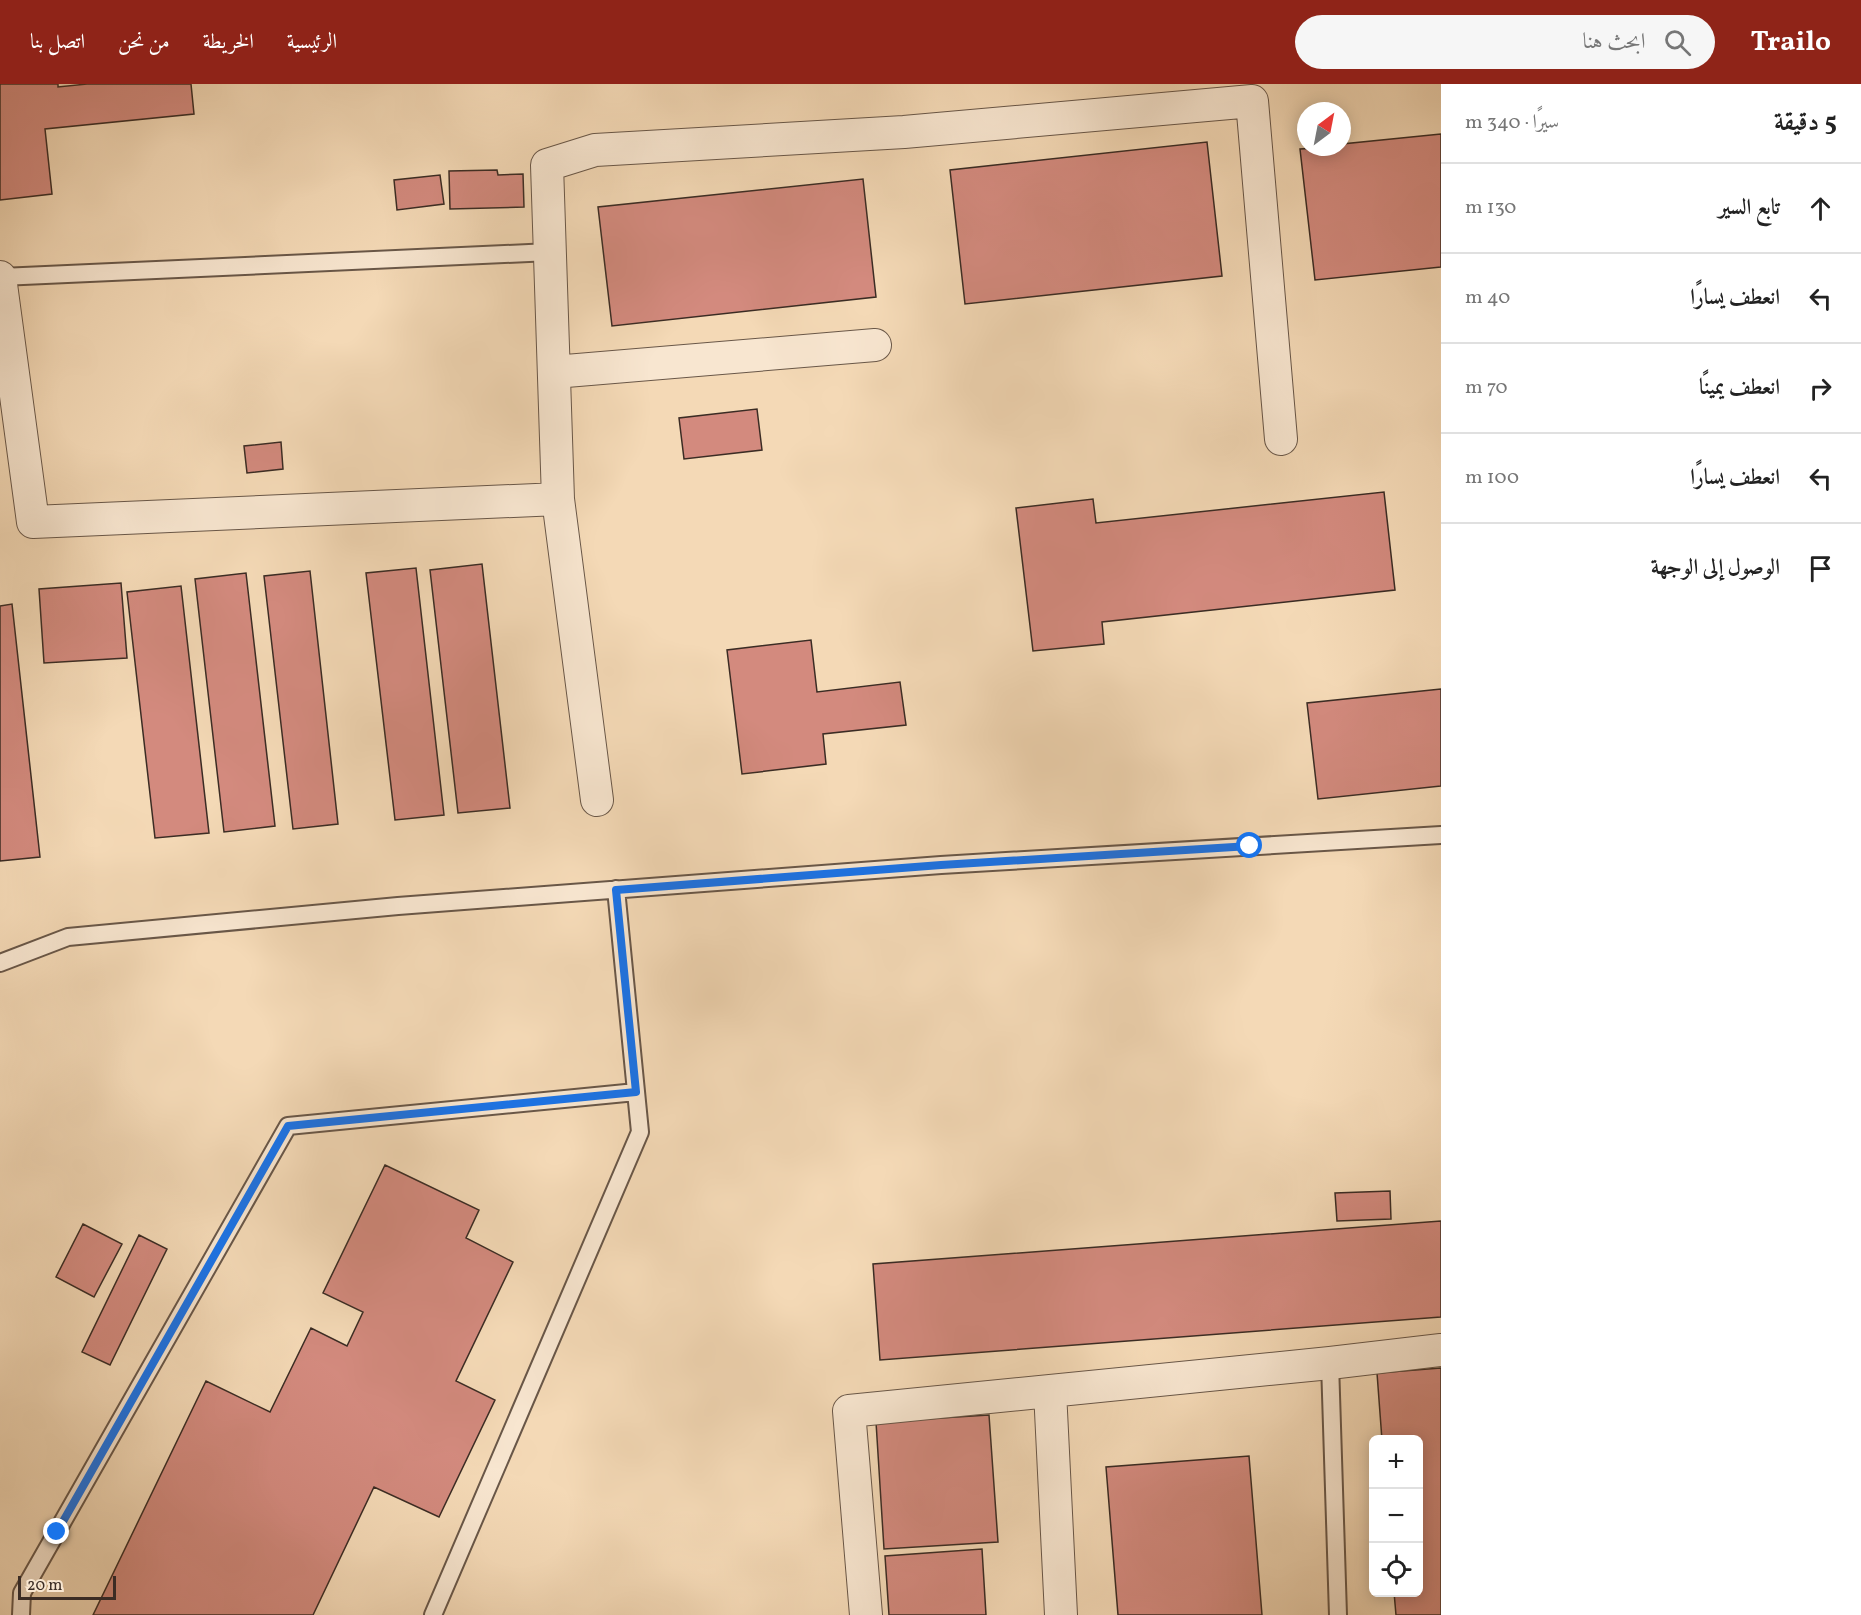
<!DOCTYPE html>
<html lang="ar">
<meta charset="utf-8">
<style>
body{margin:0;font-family:Vollkorn,Amiri,serif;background:#f6f6f6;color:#222;direction:rtl}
.controls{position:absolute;right:18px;bottom:18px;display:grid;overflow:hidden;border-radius:9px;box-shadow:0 3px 15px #0003}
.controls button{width:54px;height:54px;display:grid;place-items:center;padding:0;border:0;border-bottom:2px solid #e0e0e0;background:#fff;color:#222;font:30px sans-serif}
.compass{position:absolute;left:1297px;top:18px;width:54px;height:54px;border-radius:50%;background:#fff;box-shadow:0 3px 15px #0003;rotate:32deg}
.scale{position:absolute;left:18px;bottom:15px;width:98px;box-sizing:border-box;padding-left:6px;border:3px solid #3b2c24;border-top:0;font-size:16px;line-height:21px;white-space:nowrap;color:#3b2c24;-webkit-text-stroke:4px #f8e6d0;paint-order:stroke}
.stop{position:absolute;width:18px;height:18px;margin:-14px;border:4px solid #1a73e8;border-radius:50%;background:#fff}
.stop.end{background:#1a73e8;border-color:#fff;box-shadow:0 2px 6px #0008}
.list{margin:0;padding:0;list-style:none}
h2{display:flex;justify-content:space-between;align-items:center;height:78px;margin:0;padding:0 24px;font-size:26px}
h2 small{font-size:20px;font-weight:400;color:#767676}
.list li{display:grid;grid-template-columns:39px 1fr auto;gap:18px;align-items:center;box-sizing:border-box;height:90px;padding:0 24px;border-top:2px solid #e0e0e0}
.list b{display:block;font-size:22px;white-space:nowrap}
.list em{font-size:20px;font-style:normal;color:#767676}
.icon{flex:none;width:33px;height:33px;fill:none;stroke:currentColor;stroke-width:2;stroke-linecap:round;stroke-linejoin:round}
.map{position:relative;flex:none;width:1441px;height:1531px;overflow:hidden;direction:ltr}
header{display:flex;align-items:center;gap:36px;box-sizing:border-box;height:84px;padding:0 30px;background:#8f2418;color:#fff}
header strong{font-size:28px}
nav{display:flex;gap:33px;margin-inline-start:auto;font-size:21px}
.search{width:420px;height:54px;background:#f6f6f6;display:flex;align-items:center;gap:15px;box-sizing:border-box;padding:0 21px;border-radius:33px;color:#767676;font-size:22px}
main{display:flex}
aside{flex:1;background:#fff}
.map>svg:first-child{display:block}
</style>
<header>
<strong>Trailo</strong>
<div class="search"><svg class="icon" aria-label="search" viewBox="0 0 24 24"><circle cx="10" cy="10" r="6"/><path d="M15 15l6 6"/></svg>ابحث هنا</div>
<nav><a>الرئيسية</a><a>الخريطة</a><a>من نحن</a><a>اتصل بنا</a></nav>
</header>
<main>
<aside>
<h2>5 دقيقة<small>سيرًا · 340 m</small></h2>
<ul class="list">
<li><svg class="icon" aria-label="ahead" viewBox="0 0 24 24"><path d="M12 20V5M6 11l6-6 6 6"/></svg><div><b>تابع السير</b></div><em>130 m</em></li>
<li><svg class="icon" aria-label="left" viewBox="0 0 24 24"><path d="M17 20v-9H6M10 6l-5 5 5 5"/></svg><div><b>انعطف يسارًا</b></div><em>40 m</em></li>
<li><svg class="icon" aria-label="right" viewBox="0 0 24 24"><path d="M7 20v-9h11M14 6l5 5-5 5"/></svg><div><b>انعطف يمينًا</b></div><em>70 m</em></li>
<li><svg class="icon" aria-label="left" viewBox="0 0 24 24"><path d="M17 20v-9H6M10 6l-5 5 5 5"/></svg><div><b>انعطف يسارًا</b></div><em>100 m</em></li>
<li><svg class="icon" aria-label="arrive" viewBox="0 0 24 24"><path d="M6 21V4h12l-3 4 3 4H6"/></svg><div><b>الوصول إلى الوجهة</b></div></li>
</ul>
</aside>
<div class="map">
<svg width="1441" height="1531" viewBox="0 0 1441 1531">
<rect width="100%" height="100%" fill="#f4d9b6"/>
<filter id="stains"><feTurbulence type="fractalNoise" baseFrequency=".00333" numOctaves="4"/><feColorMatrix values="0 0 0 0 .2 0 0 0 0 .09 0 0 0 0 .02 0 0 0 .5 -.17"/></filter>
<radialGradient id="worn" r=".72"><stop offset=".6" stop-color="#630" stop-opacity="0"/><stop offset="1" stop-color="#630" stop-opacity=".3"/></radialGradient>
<path fill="#d38a7e" stroke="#3b2c24" stroke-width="1.5" d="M0 0H58V3L87 0H191L194 30 45 45 52 110 0 116Z
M1441 50V183L1315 196 1300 65 1342 63V60Z
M1207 58 1222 192 965 220 950 86Z
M497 86 498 91 523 90 524 123 450 125 449 87Z
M440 91 444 120 397 126 394 96Z
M863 95 876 213 612 242 598 123Z
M757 325 762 366 684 375 679 334Z
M281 358 283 385 247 389 244 362Z
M1384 408 1395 506 1102 538 1104 560 1033 567 1016 424 1093 415 1096 439Z
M482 480 510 724 458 729 430 486Z
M416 484 444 731 395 736 366 489Z
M310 487 338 740 293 745 264 492Z
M246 489 275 742 224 748 195 495Z
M121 499 127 574 44 579 39 505Z
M181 502 209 749 155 754 127 508Z
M12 520 40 773 0 777V522Z
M811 556 817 608 900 598 906 641 823 650 826 680 742 690 727 566Z
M1441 605V702L1318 715 1307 619Z
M385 1081 479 1126 466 1154 513 1178 456 1297 495 1316 439 1433 374 1403 313 1531H93L206 1297 270 1328 311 1244 347 1262 363 1228 323 1209Z
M1390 1107 1391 1135 1337 1137 1335 1109Z
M1441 1137V1233L880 1276 873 1180Z
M83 1140 122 1160 94 1213 56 1193Z
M139 1151 167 1165 110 1281 82 1268Z
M1441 1284V1531H1396L1394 1508H1418V1356H1382L1377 1289Z
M989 1331 998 1458 884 1465 876 1338Z
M1249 1372 1262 1531H1118L1106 1383Z
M982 1465 986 1531H889L885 1472Z"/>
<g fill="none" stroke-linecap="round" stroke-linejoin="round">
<g stroke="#695748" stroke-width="20">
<path id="lane" d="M1 193 550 168
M0 879 68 853 398 822 941 781 1441 751
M1330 1279 1338 1531
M21 1531 22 1509 288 1042 636 1008
M433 1531 640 1048 616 805"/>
</g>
<g stroke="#695748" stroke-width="34">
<path id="street" d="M0 193 33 438 558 415 597 716
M554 288 875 261
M558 415 547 81 595 66 904 48 1252 17 1281 355
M1050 1307 1061 1531
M866 1531 849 1327 1330 1279 1441 1266"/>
</g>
<use href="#lane" stroke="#f8e6d0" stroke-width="16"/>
<use href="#street" stroke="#f8e6d0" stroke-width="32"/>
</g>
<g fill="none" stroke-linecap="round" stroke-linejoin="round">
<path stroke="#1a73e8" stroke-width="8" d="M57 1448 288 1042 636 1008 616 806 941 781 1250 762"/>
</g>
<rect width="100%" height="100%" filter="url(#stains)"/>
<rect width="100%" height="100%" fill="url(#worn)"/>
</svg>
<div class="controls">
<button>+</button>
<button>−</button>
<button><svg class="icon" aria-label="locate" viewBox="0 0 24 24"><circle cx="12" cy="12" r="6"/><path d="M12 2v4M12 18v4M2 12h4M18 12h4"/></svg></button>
</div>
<svg class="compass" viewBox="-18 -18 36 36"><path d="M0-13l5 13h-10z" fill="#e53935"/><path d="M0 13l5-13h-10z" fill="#767676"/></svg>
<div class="scale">20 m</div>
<div class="stop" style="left:1250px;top:762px"></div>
<div class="stop end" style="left:57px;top:1448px"></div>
</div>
</main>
